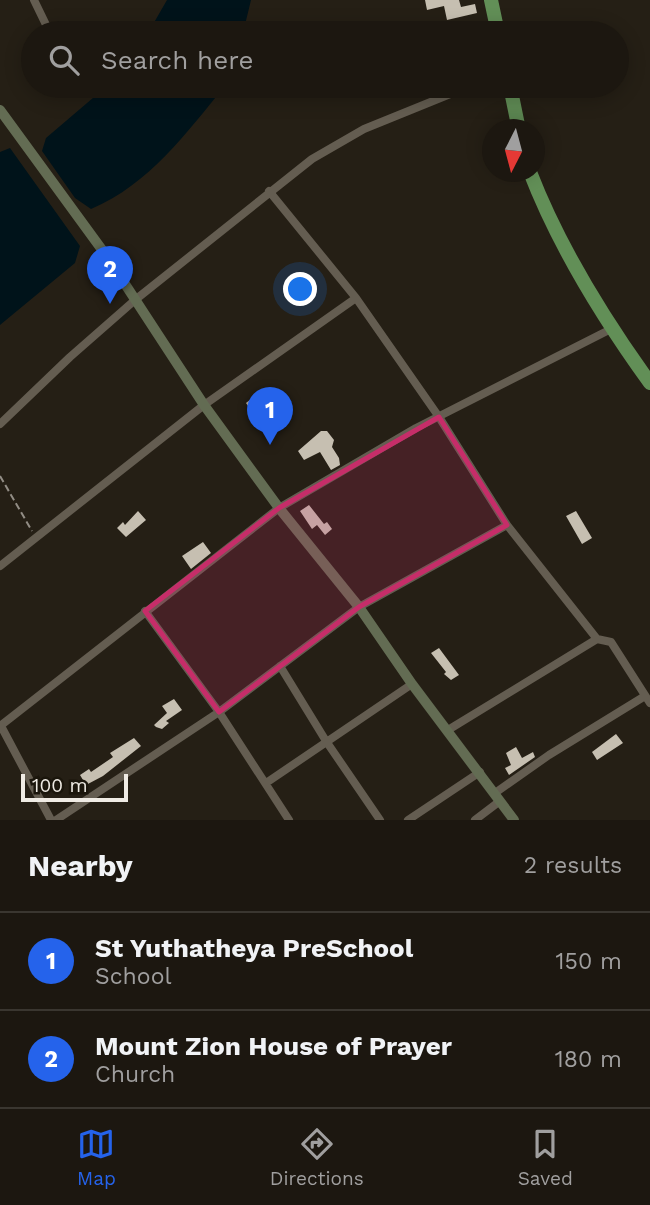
<!DOCTYPE html>
<style>
body{margin:0;font-family:"Work Sans",sans-serif;background:#252019;color:#f1f3f6}
.compass{position:absolute;left:482px;top:119px;width:63px;height:63px;border-radius:50%;background:#1c1710;box-shadow:0 4px 18px #0003;rotate:186deg}
.scale{position:absolute;left:21px;bottom:18px;width:107px;box-sizing:border-box;padding-left:7px;border:4px solid #efebe4;border-top:0;font-size:19px;line-height:24px;white-space:nowrap;color:#efebe4;-webkit-text-stroke:5px #1b160c;paint-order:stroke}
.you{position:absolute;left:301px;top:290px;width:24px;height:24px;margin:-18px;border:5px solid #fff;border-radius:50%;background:#1a73e8;box-shadow:0 0 0 10px #1a73e833}
.badge{display:grid;place-items:center;width:46px;height:46px;border-radius:50%;background:#2563eb;color:#fff;font-size:23px;font-weight:700}
.pin{position:absolute;translate:-50% -58px;filter:drop-shadow(0 2px 4px #0008)}
.pin::after{content:'';position:absolute;top:37px;width:24px;height:21px;background:inherit;clip-path:polygon(0 0,100% 0,50% 100%)}
.list{margin:0;padding:0;list-style:none}
h2{display:flex;justify-content:space-between;align-items:center;height:91px;margin:0;padding:0 28px;font-size:30px}
h2 small{font-size:23px;font-weight:400;color:#a09f9f}
.list li{display:grid;grid-template-columns:46px 1fr auto;gap:21px;align-items:center;box-sizing:border-box;height:98px;padding:0 28px;border-top:2px solid #3a3630}
.list b{display:block;font-size:26px;white-space:nowrap}
.list p{margin:0;font-size:23px;white-space:nowrap;color:#a09f9f}
.list em{font-size:23px;font-style:normal;color:#a09f9f}
.icon{flex:none;width:38px;height:38px;fill:none;stroke:currentColor;stroke-width:2;stroke-linecap:round;stroke-linejoin:round}
.map{position:relative;flex:none;width:650px;height:820px;overflow:hidden}
.search{position:absolute;background:#1c1710;box-shadow:0 4px 18px #0003;left:21px;right:21px;top:21px;height:77px;display:flex;align-items:center;gap:18px;box-sizing:border-box;padding:0 24px;border-radius:38px;color:#a09f9f;font-size:26px}
.sheet{height:287px;background:#1c1710}
nav{display:flex;justify-content:space-around;align-items:center;box-sizing:border-box;height:98px;border-top:2px solid #3a3630;background:#1c1710;font-size:19px;color:#a09f9f}
nav a{display:grid;justify-items:center;gap:4px}
nav .on{color:#2563eb}
.map>svg:first-child{display:block}
</style>
<div class="map">
<svg width="650" height="820" viewBox="0 0 650 820">
<rect width="100%" height="100%" fill="#251f15"/>
<path fill="#00131a" d="M167 0H251L243 33H148Z
M107 86H225C186 133 150 184 91 209L75 198 42 151 46 138Z
M10 148 80 246 75 263 0 325V152Z"/>
<path fill="#c6bfb1" d="M425 0H459L461 7 475 4 477 13 447 20 444 6 427 10Z
M251 399 265 417 276 410 278 416 262 427 246 403Z
M321 431H327L334 440 332 447 339 458 340 465 331 470 320 452 304 460 298 451Z
M309 505 324 524 327 522 332 529 325 535 317 525 312 529 300 511Z
M138 511 146 520 126 537 117 528 123 522 125 525Z
M576 511 592 538 582 544 566 516Z
M203 542 211 553 191 569 182 556Z
M439 648 459 675 451 680 444 674 446 672 431 653Z
M174 699 182 710 166 721 169 723 162 729 156 727 154 725 167 713 162 706Z
M616 734 623 743 597 760 592 752Z
M134 738 141 746 103 776 86 785 80 775 89 769 91 772 113 757 110 753Z
M516 747 522 758 533 752 535 757 509 775 505 768 511 765 506 753Z"/>
<g fill="none" stroke-linecap="round" stroke-linejoin="round">
<path stroke="#928d85" stroke-width="2" stroke-dasharray="7 3.5" stroke-linecap="butt" d="M0 476 32 531"/>
<path stroke="#645d51" stroke-width="8" d="M34 0 50 33
M269 191 356 298 439 417 507 525
M0 424 70 357 135 300 312 159 364 129 470 86
M0 566 204 405 356 298
M145 611 219 712 289 820
M280 666 326 741 380 820
M0 726 279 508 416 428 613 328
M1 726 51 820
M448 730 597 639
M266 783 412 684
M495 793 549 755 645 696
M56 820 219 712 359 607 507 525 597 639 611 642 650 703
M408 820 480 772
M475 820 500 801"/>
<path stroke="#636c53" stroke-width="10" d="M0 110 108 258 204 405 279 508 359 607 412 684 514 820"/>
<path stroke="#628f57" stroke-width="14" d="M491 0 498 33
M510 86 519 130
M530 172C559 247 603 318 650 383"/>
</g>
<path fill="#c62d69" fill-opacity="0.2" stroke="#c62d69" stroke-width="5" stroke-linejoin="round" d="M439 417 507 525 359 607 219 712 145 611 279 508Z"/>
</svg>
<svg class="compass" viewBox="-18 -18 36 36"><path d="M0-13l5 13h-10z" fill="#e53935"/><path d="M0 13l5-13h-10z" fill="#a09f9f"/></svg>
<div class="scale">100 m</div>
<div class="you"></div>
<div class="pin badge" style="left:270px;top:445px">1</div>
<div class="pin badge" style="left:110px;top:304px">2</div>
<div class="search"><svg class="icon" aria-label="search" viewBox="0 0 24 24"><circle cx="10" cy="10" r="6"/><path d="M15 15l6 6"/></svg>Search here</div>
</div>
<section class="sheet">
<h2>Nearby<small>2 results</small></h2>
<ul class="list">
<li><span class="badge">1</span><div><b>St Yuthatheya PreSchool</b><p>School</p></div><em>150 m</em></li>
<li><span class="badge">2</span><div><b>Mount Zion House of Prayer</b><p>Church</p></div><em>180 m</em></li>
</ul>
</section>
<nav>
<a class="on"><svg class="icon" aria-label="map" viewBox="0 0 24 24"><path d="M3 6l6-2 6 2 6-2v14l-6 2-6-2-6 2zM9 4v14M15 6v14"/></svg>Map</a>
<a><svg class="icon" aria-label="directions" viewBox="0 0 24 24"><path d="M12 3l9 9-9 9-9-9zM9 14v-3h6M13 9l2 2-2 2"/></svg>Directions</a>
<a><svg class="icon" aria-label="saved" viewBox="0 0 24 24"><path d="M7 4h10v16l-5-4-5 4z"/></svg>Saved</a>
</nav>
